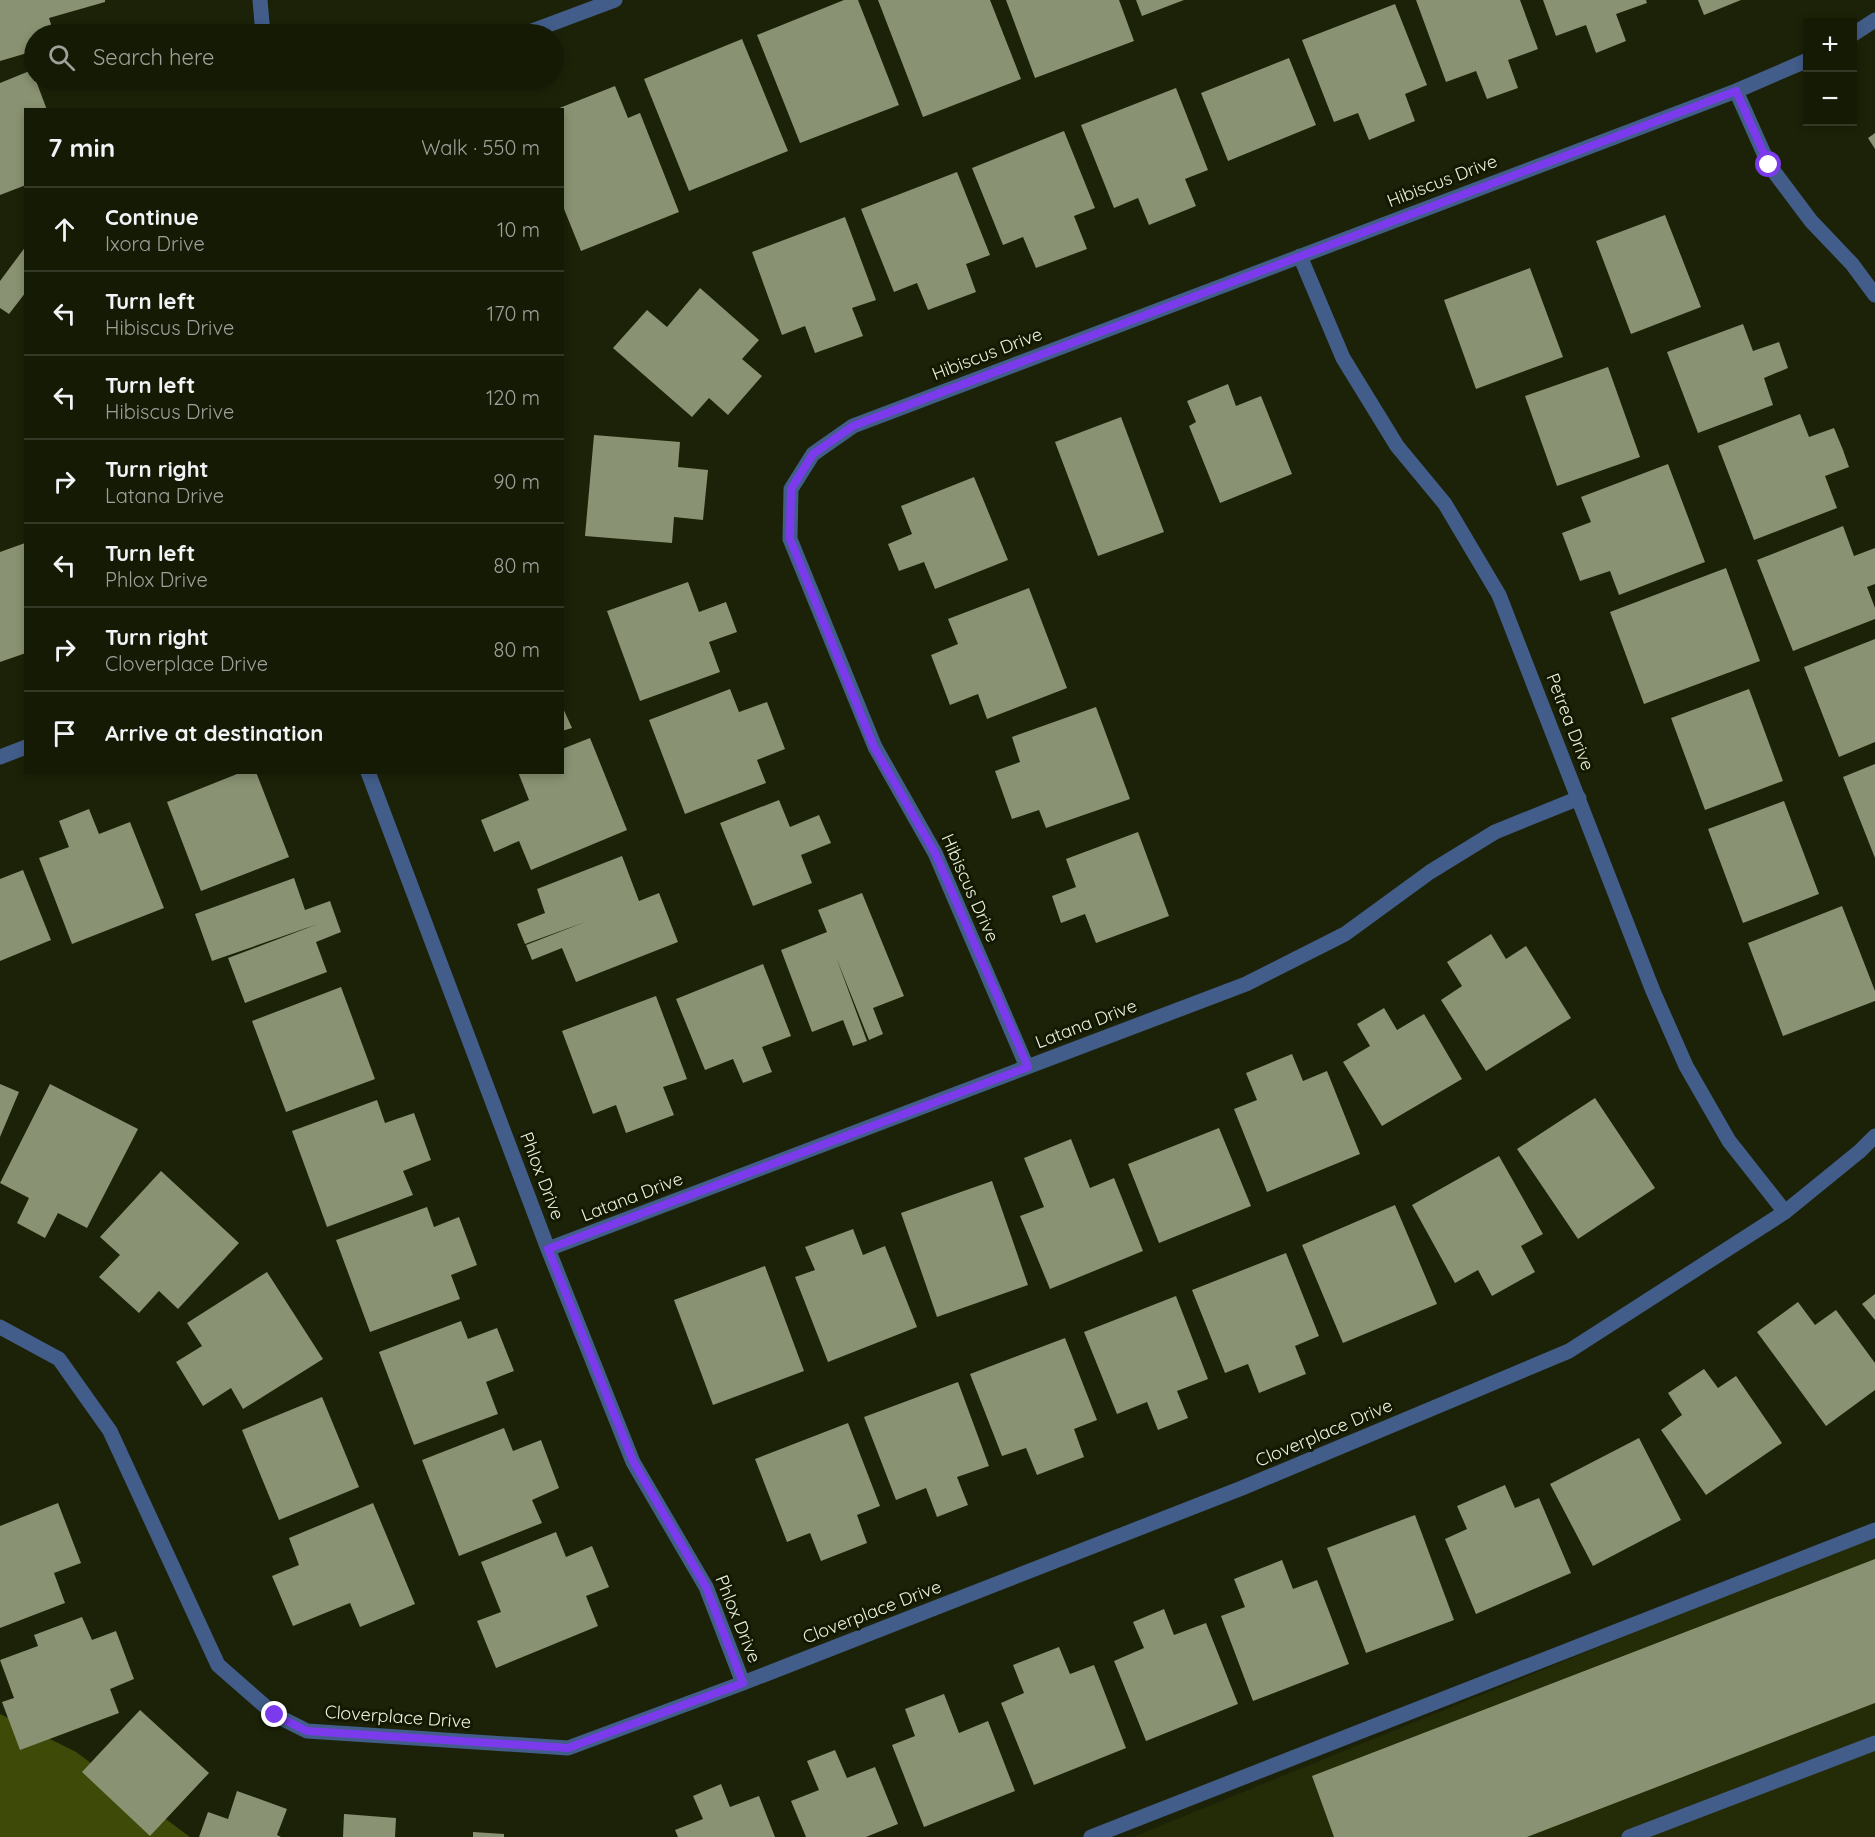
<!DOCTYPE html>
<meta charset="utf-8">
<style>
body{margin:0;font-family:Quicksand,sans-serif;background:#1e230f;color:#f1f3f6}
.controls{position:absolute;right:18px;top:18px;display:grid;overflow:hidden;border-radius:0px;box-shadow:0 3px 9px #0003}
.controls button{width:54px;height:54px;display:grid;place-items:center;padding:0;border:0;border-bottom:2px solid #343827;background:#151a05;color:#f1f3f6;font:30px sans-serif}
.stop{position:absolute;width:18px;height:18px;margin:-14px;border:4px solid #7c3aed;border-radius:50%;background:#fff}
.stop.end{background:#7c3aed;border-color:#fff;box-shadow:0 2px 6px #0008}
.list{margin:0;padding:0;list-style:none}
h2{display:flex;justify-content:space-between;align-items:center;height:78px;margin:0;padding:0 24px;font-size:26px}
h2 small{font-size:20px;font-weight:400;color:#9da19a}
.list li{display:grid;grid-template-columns:39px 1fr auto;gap:18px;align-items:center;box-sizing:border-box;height:84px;padding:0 24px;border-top:2px solid #343827}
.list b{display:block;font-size:22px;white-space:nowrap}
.list p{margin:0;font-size:20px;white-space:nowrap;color:#9da19a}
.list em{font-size:20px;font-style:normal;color:#9da19a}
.icon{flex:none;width:33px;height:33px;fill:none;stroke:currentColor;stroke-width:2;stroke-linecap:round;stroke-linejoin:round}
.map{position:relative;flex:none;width:1875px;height:1837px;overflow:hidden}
.search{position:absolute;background:#151a05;box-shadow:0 3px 9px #0003;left:24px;top:24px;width:540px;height:66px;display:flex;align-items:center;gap:15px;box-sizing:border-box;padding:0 21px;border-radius:33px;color:#9da19a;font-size:22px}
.panel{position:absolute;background:#151a05;box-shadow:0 3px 9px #0003;left:24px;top:108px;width:540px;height:666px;border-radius:0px}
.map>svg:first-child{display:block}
</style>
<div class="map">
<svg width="1875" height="1837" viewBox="0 0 1875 1837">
<rect width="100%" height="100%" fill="#1c2207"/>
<path fill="#242b07" d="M1875 1534V1837H1133L1508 1684Z"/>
<path fill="#3e4a07" d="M0 1714 76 1752 190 1837H0Z"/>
<path fill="#899272" d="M0 0H105V2L49 18 54 34H34V51L0 61Z
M844 0H858L899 105 800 143 757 35Z
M878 0H990L1021 79 923 117Z
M1006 0H1119L1134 41 1035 78Z
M1136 0H1184L1142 16Z
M1416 0H1520L1538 49 1508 60 1518 88 1487 99 1476 71 1446 82Z
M1543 0H1646L1647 3 1616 14 1626 41 1596 53 1586 25 1556 36Z
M1698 0H1741L1704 15Z
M1395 4 1427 85 1405 94 1415 121 1369 140 1358 113 1334 122 1302 40Z
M742 39 788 151 689 191 644 79Z
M1289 58 1316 125 1228 161 1201 93Z
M32 70 47 110H26V185L0 195V83Z
M615 86 628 118 640 113 679 212 581 251 562 204V138L564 137 562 110 557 109Z
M1176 88 1208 170 1185 179 1196 206 1149 225 1138 198 1114 208 1081 125Z
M1064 131 1095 208 1074 216 1087 249 1036 268 1023 237 1003 245 972 168Z
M1875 133V149L1868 138Z
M957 172 990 255 966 264 976 292 928 310 917 283 894 292 861 209Z
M1665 215 1701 307 1631 334 1596 241Z
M845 217 876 300 852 308 863 336 815 353 805 326 782 335 752 252Z
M26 246V292L9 314 0 308V281Z
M1530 268 1563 357 1476 389 1444 300Z
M700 288 759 340 742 359 762 376 728 415 709 398 692 417 613 348 647 310 667 327Z
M1743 324 1753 351 1779 342 1788 368 1764 378 1773 405 1698 433 1667 352Z
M1608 367 1640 457 1557 486 1525 396Z
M1228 384 1236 406 1261 396 1292 474 1220 503 1189 426 1196 422 1187 401Z
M1800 414 1809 437 1834 428 1843 450 1849 467 1825 476 1837 508 1754 540 1718 446Z
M1121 417 1164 532 1098 556 1055 442Z
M594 435 680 442 678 467 708 470 703 520 674 517 672 543 585 536Z
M1668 464 1705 562 1619 595 1610 571 1580 581 1562 533 1591 522 1581 497Z
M974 477 1008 560 935 589 924 562 899 571 888 544 912 534 901 506Z
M1843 526 1854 556 1875 548V584L1867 587 1875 608V619L1793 651 1757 560Z
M25 543 26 653 0 662V552Z
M1726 568 1760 661 1644 704 1610 612Z
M688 582 699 612 726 602 737 632 709 642 720 672 640 701 607 611Z
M1029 588 1067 688 987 719 978 694 950 705 931 655 958 644 948 619Z
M1875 639V742L1839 757 1804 667Z
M730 689 739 712 767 702 785 749 757 760 766 783 685 814 649 720Z
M1749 689 1783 781 1705 810 1671 718Z
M562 706 572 728 562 731Z
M1096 707 1130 799 1046 828 1039 810 1012 819 995 771 1020 762 1012 737Z
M590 738 627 830 531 870 519 841 494 852 481 820 529 800 518 772H562V749Z
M1875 764V858L1843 777Z
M242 772H256L289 857 201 891 167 802Z
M779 800 790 827 819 815 831 843 801 855 812 883 753 906 720 823Z
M1784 801 1819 894 1743 923 1708 829Z
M89 809 99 834 130 822 164 908 72 944 39 858 69 847 59 821Z
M1138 832 1169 916 1096 943 1085 914 1061 923 1052 896 1076 887 1066 859Z
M622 856 639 901 659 893 678 942 576 982 562 948 532 960 526 945 585 922 525 944 517 924 545 913 537 889Z
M23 870 51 940 0 961V879Z
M294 878 305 910 330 901 341 932 316 942 327 972 245 1003 228 958 318 924 212 961 195 914Z
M862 893 904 996 873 1008 883 1034 869 1040 836 957 867 1041 853 1046 843 1020 812 1032 781 950 827 932 818 910Z
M1842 906 1875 991V1001L1783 1036 1748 943Z
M1491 934 1506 959 1526 946 1571 1018 1486 1071 1441 1000 1462 986 1447 962Z
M763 964 791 1036 762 1047 772 1072 743 1083 733 1059 705 1070 676 999Z
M341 987 375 1079 286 1112 252 1021Z
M656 996 687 1079 663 1087 674 1115 626 1133 616 1105 593 1114 562 1031Z
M1384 1008 1397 1030 1424 1014 1462 1079 1382 1126 1343 1062 1370 1046 1357 1024Z
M1292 1054 1303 1081 1327 1071 1360 1154 1267 1192 1234 1109 1257 1100 1246 1073Z
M0 1084 19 1092 0 1137Z
M50 1084 138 1129 87 1228 58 1213 45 1238 17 1223 29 1198 0 1183Z
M1595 1098 1655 1188 1578 1239 1517 1149Z
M377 1100 385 1123 414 1113 431 1160 403 1171 413 1195 327 1227 292 1131Z
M1219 1128 1251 1206 1159 1243 1128 1164Z
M1071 1139 1090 1188 1114 1178 1143 1251 1050 1289 1020 1216 1044 1207 1024 1158Z
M1499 1156 1543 1234 1521 1246 1535 1272 1492 1296 1478 1270 1455 1283 1412 1205Z
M161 1171 239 1243 178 1309 159 1291 139 1313 99 1277 120 1255 100 1237Z
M992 1181 1028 1285 937 1317 901 1213Z
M1395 1205 1437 1304 1343 1343 1302 1245Z
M427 1207 434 1227 459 1217 477 1265 451 1275 460 1299 370 1332 336 1240Z
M853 1229 863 1255 885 1246 917 1327 828 1362 795 1277 815 1270 805 1247Z
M1286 1253 1319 1336 1295 1346 1306 1374 1259 1393 1248 1364 1225 1373 1192 1290Z
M765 1266 804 1371 713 1405 674 1300Z
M267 1272 323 1359 243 1409 231 1388 203 1406 176 1362 202 1346 187 1323Z
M1875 1294V1320L1862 1304Z
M1176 1296 1208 1379 1177 1391 1188 1418 1158 1430 1147 1402 1117 1414 1084 1332Z
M1798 1302 1815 1325 1836 1310 1875 1363V1390L1826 1426 1757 1332Z
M461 1321 468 1339 497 1328 514 1371 486 1382 498 1414 414 1445 379 1352Z
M1065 1338 1097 1420 1074 1429 1084 1457 1037 1475 1026 1448 1002 1456 970 1374Z
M1704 1369 1718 1388 1736 1376 1782 1443 1706 1495 1661 1430 1682 1415 1668 1393Z
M958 1382 989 1466 957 1477 968 1505 937 1517 926 1488 896 1500 864 1417Z
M322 1397 359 1487 279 1520 242 1430Z
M848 1423 880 1506 857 1515 867 1543 821 1561 810 1533 787 1542 755 1459Z
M504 1428 513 1451 541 1440 559 1488 532 1500 542 1523 459 1556 422 1460Z
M1639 1438 1681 1520 1593 1566 1550 1484Z
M1505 1485 1515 1508 1539 1498 1571 1573 1476 1614 1445 1539 1467 1529 1457 1506Z
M58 1503 81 1563 54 1573 65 1603 0 1628V1526Z
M373 1503 415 1604 360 1627 350 1603 293 1626 272 1576 299 1565 289 1538Z
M1415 1515 1454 1620 1366 1653 1327 1548Z
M556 1532 566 1557 592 1546 609 1587 586 1596 598 1626 496 1668 477 1621 501 1612 481 1562Z
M1875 1559V1703L1527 1837H1334L1312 1776Z
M1282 1560 1293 1589 1317 1580 1349 1664 1253 1701 1221 1616 1245 1607 1234 1579Z
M1164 1609 1174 1635 1206 1623 1238 1704 1146 1741 1114 1661 1144 1648 1133 1622Z
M82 1617 92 1640 116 1631 134 1679 110 1689 119 1713 20 1750 2 1702 14 1698 0 1660 38 1646 34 1635Z
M1059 1647 1070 1674 1094 1665 1126 1748 1034 1785 1001 1703 1024 1693 1013 1665Z
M944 1694 959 1733 988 1721 1015 1791 924 1827 892 1745 915 1736 905 1709Z
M140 1710 209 1773 150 1836 82 1772Z
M835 1750 847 1778 875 1767 898 1824 866 1837H806L791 1801 819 1790 807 1761Z
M721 1784 730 1807 759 1796 775 1837H678L675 1830 703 1819 693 1796Z
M237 1791 287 1809 277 1835 281 1837H199L208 1812 228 1819Z
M344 1814 396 1818 395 1837H343Z
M473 1832 504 1834V1837H473Z"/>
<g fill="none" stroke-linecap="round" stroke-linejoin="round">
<path stroke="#425d8a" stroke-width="15" d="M1091 1837 1875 1530
M1629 1837 1875 1743"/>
<path stroke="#425d8a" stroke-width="15" d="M260 0 263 34
M524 34 615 0
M1852 35 1875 20
M1736 91 1769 165 1811 221 1852 264 1875 295
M1300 256 1343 358 1397 446 1445 504 1499 595 1653 991 1686 1066 1729 1141 1785 1212
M0 757 26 747
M368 772 548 1249 633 1462 706 1587 743 1683
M1027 1067 935 853 875 747 790 539 791 489 813 454 853 426 1736 91 1808 60
M548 1249 1246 984 1345 934 1430 872 1495 832 1579 798
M0 1327 59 1359 110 1431 218 1665 275 1715 307 1731 568 1748 743 1683 1242 1488 1569 1351 1785 1212 1860 1151 1875 1136"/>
</g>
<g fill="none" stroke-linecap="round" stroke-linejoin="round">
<path stroke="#7c3aed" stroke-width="8" d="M275 1715 307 1731 568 1748 743 1683 706 1587 633 1461 548 1249 1028 1067 935 853 874 747 790 539 791 489 813 454 853 426 1736 91 1769 165"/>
</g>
<g text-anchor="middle" stroke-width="6" stroke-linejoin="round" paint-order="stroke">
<g font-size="18" fill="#ecf2e1" stroke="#131901">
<text transform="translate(1442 181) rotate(-21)" y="6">Hibiscus Drive</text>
<text transform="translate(987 354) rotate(-21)" y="6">Hibiscus Drive</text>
<text transform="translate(1570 722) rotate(69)" y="6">Petrea Drive</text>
<text transform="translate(970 888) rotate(66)" y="6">Hibiscus Drive</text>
<text transform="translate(1086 1024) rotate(-21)" y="6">Latana Drive</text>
<text transform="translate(542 1176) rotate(69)" y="6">Phlox Drive</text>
<text transform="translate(632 1197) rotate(-21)" y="6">Latana Drive</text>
<text transform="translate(1324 1433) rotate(-23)" y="6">Cloverplace Drive</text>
<text transform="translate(872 1612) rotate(-21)" y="6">Cloverplace Drive</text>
<text transform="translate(738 1619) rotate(68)" y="6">Phlox Drive</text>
<text transform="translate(398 1717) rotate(4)" y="6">Cloverplace Drive</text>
</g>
</g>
</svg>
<div class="controls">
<button>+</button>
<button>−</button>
</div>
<div class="stop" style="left:1769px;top:165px"></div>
<div class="stop end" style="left:275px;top:1715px"></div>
<div class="search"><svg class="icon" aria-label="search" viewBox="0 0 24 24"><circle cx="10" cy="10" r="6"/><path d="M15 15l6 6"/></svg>Search here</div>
<section class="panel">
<h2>7 min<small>Walk · 550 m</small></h2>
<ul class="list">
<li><svg class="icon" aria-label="ahead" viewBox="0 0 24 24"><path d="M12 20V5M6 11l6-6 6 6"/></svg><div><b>Continue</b><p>Ixora Drive</p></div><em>10 m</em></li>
<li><svg class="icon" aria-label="left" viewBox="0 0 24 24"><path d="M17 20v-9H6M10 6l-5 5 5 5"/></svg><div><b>Turn left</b><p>Hibiscus Drive</p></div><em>170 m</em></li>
<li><svg class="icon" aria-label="left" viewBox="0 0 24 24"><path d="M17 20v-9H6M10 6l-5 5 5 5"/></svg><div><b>Turn left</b><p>Hibiscus Drive</p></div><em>120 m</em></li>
<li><svg class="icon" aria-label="right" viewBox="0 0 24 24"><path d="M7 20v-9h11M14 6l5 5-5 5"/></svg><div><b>Turn right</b><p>Latana Drive</p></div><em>90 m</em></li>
<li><svg class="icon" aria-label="left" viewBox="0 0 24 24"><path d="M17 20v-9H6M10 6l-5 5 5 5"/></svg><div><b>Turn left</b><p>Phlox Drive</p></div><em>80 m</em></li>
<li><svg class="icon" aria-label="right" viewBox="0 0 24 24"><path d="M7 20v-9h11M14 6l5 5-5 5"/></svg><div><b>Turn right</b><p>Cloverplace Drive</p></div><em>80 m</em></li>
<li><svg class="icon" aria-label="arrive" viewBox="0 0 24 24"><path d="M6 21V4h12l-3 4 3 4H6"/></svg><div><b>Arrive at destination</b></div></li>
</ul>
</section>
</div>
